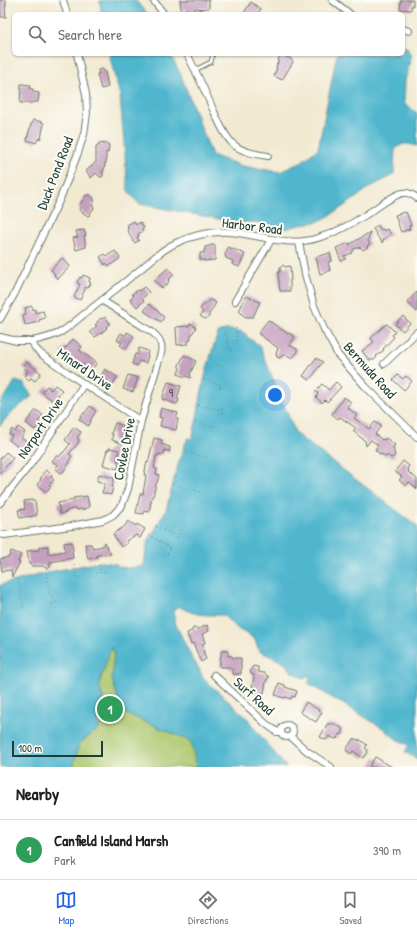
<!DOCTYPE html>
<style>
body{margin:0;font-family:"Patrick Hand",sans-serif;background:#f6f6f6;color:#202124}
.scale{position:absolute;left:12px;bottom:10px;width:91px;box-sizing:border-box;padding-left:4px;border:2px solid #1f3d34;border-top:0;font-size:11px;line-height:14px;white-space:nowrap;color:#1f3d34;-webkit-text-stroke:3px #fdfcf7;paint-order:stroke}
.you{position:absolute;left:275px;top:395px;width:14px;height:14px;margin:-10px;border:3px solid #fff;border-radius:50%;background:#1a73e8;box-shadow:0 0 0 6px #1a73e833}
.badge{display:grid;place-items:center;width:26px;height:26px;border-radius:50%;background:#2563eb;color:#fff;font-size:13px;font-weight:700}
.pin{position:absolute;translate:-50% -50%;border:2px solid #fff;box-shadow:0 1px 4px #0006}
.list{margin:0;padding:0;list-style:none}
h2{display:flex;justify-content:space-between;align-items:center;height:52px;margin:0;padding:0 16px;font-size:17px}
h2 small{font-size:13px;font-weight:400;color:#757577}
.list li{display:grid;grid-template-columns:26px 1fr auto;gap:12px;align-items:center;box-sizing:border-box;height:60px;padding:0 16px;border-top:1px solid #e0e0e0}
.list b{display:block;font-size:15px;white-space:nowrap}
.list p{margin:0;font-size:13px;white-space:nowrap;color:#757577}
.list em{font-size:13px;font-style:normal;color:#757577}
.icon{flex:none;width:22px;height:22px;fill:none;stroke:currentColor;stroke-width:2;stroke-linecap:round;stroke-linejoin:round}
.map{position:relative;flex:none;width:417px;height:767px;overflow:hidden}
.search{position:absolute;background:#fff;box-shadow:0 1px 3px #0004;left:12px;right:12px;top:12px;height:44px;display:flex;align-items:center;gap:10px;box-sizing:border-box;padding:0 14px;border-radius:6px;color:#757577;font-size:15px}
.sheet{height:112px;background:#fff}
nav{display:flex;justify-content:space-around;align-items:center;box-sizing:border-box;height:56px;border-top:1px solid #e0e0e0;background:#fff;font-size:11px;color:#757577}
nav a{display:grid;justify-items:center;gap:2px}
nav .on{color:#2563eb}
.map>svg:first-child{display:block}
</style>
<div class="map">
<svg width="417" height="767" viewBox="0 0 417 767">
<rect width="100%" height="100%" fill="#fdfcf7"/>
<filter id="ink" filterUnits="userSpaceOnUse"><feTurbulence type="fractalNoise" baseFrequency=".025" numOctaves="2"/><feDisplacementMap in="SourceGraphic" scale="8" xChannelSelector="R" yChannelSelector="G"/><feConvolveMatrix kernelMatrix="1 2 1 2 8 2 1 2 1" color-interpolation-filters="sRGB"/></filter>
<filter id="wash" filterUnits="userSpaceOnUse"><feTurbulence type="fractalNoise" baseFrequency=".012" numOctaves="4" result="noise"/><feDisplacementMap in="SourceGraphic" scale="16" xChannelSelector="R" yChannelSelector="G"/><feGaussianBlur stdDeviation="0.9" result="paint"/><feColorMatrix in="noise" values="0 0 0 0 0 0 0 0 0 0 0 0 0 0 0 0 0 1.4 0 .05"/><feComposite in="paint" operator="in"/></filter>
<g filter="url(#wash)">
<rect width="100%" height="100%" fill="#f2e9d1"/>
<path fill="#acc66c" stroke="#668250" d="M111 646 114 653 112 679 122 712 192 741 196 767H73L79 744 99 729V706L103 698 99 684Z"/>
<path fill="#4fb6ce" stroke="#377a81" d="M105 0H135L148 14H101L100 1Z
M403 46 407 47 411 57 405 81 404 103 417 113V146C408 144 402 141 395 150L394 174 388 178 376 184 367 189 356 198 329 216 317 222 302 224 286 229 278 226 274 228 256 222 241 223 230 221 139 204 128 191 120 96 109 54H170L180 73 212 155 242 166 280 172 301 162 318 149 337 54H403Z
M225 330C233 330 240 330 247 335L246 336 259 345 296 434 417 526V759L405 752 409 745 398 740 386 731V730L340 702H339L308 683 311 677 307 676 305 679 292 672 288 666 281 661 259 651 255 640 249 635 239 630 223 615C203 615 196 616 178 606L174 610V620L178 629 191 656 199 669 203 678 248 719 255 729 286 767H196L191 741 122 712 112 679 114 653 111 647 99 684 103 698 99 706V729L79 744 73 767H0V585L54 571 101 562 116 564 120 567 128 568 144 566 146 550 148 542 166 510 179 461 184 451 183 448 188 438 192 439 198 413V412C202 385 209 359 218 333Z
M15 381 25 384 32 396 9 415 0 426V402L7 394Z"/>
<g id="blocks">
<path fill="#c59fbe" d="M0 0H6V6H5L6 17H0Z
M180 0H209V8L194 9 195 14H187V9L181 10Z
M401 0H413V6H411V10L400 9Z
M251 2 261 9 258 13 257 12 255 14H243Z
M281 54 291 59 293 62 282 80 274 76 277 68 276 67 279 60H278Z
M103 69V72L105 71 108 87 101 89 97 74H99L98 70Z
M21 84 31 85 30 89H33V92L39 93 38 102H33L32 103H20Z
M33 120 43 122V123L44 124 41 138 38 139 36 143 27 140V139L31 124H32Z
M99 143 108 144 109 146 108 153 106 152V163H105L104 170H103V176L102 177H100L96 173 91 178 86 171 96 162V146H99Z
M89 194 94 198 93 200 95 201 92 204 94 208 91 212 90 215 88 216 79 210 81 207 79 206 86 195 88 196Z
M404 212 405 213 406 212 411 225 409 226 410 229 401 232 395 215Z
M134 221 136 225 140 222 144 228 142 229 143 231 138 234 139 236 137 237 139 241 134 243 127 229 129 228 127 225Z
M378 225 381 230 383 229 384 231 387 229 391 234 384 239 382 243 373 229Z
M84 230 86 236H84L86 247 76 250 73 238 78 237 76 231Z
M370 232 368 241 370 244 367 246 368 247 363 250 360 247 354 249 352 253 344 256 346 259 341 261 336 248 349 243V245Z
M212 245H215V260L204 261V260H200V253H204V250H205V247Z
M228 247 245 254 239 267 232 264 233 261 226 258 225 255Z
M115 251 120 258 118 260 109 266 106 263 105 265 100 257 105 254 107 256Z
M330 253 332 261 328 262 330 271 320 274 316 257Z
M62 258 70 266 58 279 54 275 55 274 51 270Z
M283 265 285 267 290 266 291 280H290V291H280L278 272H280V267H281Z
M168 268 174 275 168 280 169 282 162 288 154 280Z
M83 275 90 278 89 282 91 283 88 288 86 287 80 300 74 297 80 284 77 283 80 277 82 278Z
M144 287 149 292 142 299 144 301 137 307 130 299 134 296 132 294 138 290 139 291Z
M417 292V312L407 302Z
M246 296 260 302 253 317H245L239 311Z
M210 299 216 303 209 314V317L205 319 200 316 203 312 200 309 205 303V304L207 302H208Z
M149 304 158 311V312L164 317 161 322 144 311Z
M32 306 33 310 35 309V313L43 311 45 318 39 320V322L25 325 23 315 26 314 25 308Z
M403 316 410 323 403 331 395 324Z
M105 317 110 323 106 327 107 328 100 334H99L95 337 90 332 97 326 95 325 98 322H97L101 318 102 319Z
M268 320 288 334 289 333 295 337 289 345 297 349V353L292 358 287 355H283L280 358 277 357 276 354 278 348 259 334V332Z
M191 323 196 328 191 335V338L188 342V344L177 345 176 327 189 326Z
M387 324 395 332 392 335 394 337 383 349 384 350 376 356 377 357 374 360H369L362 351 374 342 371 338 385 325Z
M127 332 134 336 126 349 120 345 122 343 117 340 121 333 124 335H126Z
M73 339 82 347 79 350 97 363 91 370 72 358 70 361 60 352 65 347 66 348Z
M139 348 148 351 147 355H148L146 363 139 361 137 366 132 364 135 354 137 355Z
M184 355 196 361 190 374 191 378 186 376 185 377 178 374 180 368 179 367V365Z
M316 358 323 362 315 372H316L309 380 303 376Z
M27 362 41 373 35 381 31 378 29 380 25 377 28 371 23 367Z
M105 369 117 377 113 384 101 376Z
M128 375 138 378 133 392 123 389Z
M398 375 403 379 406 376 412 381 404 390 393 380Z
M168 382 181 386 177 399H179L178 403 176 404 162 399Z
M336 382 341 387 327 402 325 400 322 403 316 397 318 395 317 394 318 393 315 391 322 384 329 390Z
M55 385 62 390 58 395 59 396 54 402 42 392 47 386 51 390Z
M344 397 351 402 347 407 357 415 354 418 369 429 375 422 381 426 375 434 382 440 383 439 385 440 386 438 395 445 393 447 395 456 391 458 387 455 386 457 382 454 381 455 375 450 378 445 371 440 366 446 365 441 353 431 356 428 343 419 340 417 338 419 332 414Z
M90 406 96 411 90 421 91 422 88 426 79 419 83 413 84 414Z
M161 408 178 413 176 419H178L176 430 160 426 162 418 159 417Z
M36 410 43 415 38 422 40 423 35 430 26 423Z
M115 423 126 427 122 437 126 438 123 444 112 440 113 434H111Z
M18 427 25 432 21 438 26 441 21 449 9 440 12 436 9 434 12 429 15 432Z
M74 427 81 432 77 438 79 439 78 441 79 442 69 454 72 456 69 461 70 462 63 472H62L61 473 55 468 58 465 52 461 57 455 59 457 62 453H63L70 444 65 440Z
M154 438 162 440 161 444 170 447 169 452 165 450 163 455 159 454 158 456H156L154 468 157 469 156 474 159 475 157 483 156 484 153 496H152L149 512 144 511V514L136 513 140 494H143L146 475H144L147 462 148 463Z
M109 448 119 450 117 461H119L118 469 103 465 107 450H109Z
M6 452 13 458 0 474V459Z
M403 461 409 466 407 469 409 471 408 472 417 479V489L409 482 406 486 399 480 402 477 395 471Z
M46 470 52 475 51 477 54 480 49 485 51 486 46 492 37 484 41 480 40 479 42 477 41 476Z
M99 474 114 478 112 487H113L111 495 102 493 105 483 97 481Z
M87 496 89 507 82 510 81 509 77 510 76 508 69 510 66 511 67 512 60 514 58 503 74 500 73 498Z
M32 500V501H35L37 515 29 517V516L20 518 18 510 25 509 24 501Z
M128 521 136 526 137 524 145 529 140 538 136 535 126 541 128 543 121 547 113 534 125 526Z
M72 542 73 551H72L73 558 50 562V566L49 568H46L43 566H31V564H29L27 551 39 550V547L48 546V554L65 551 64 543Z
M104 542 111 554 97 555V557L88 559 85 544H91L93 548 103 546Z
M11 551 21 555 18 562H20L12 577 11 570 2 571 0 559 9 557Z
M207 625 209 631 202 634 205 643 202 644 204 649 203 650 206 659 201 662 193 643 191 644 187 633 192 631 193 628 198 629Z
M221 651H228V656H232L233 658H241V674H233V671L229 667H220V658L221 657Z
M253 666 258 667V672L264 673 269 677 266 681 264 693H260L258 694 252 689 254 675 251 674 250 671Z
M279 683 285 685V687L297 691 295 697 292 696 291 699 285 697 284 698 275 695Z
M306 702 322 712 316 722 300 712Z
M328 723 331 725 332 723 342 728 343 734 339 735 337 739 336 738 335 739 329 736 326 740 320 737Z
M353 739H356L359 741V739L367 745 365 748 368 750 367 752H368L363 758 353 751 351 754 346 750Z
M375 757 392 767H369Z"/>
</g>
</g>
<g filter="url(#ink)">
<use href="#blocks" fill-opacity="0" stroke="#69796b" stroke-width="1"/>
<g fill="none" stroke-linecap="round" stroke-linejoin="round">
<g stroke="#69796b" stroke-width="5">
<path id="lane" d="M201 11V14
M195 70 211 62 213 54"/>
</g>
<g stroke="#69796b" stroke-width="8">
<path id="street" d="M63 0 67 14
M153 0 164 14
M332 0 350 14
M403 29 409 31
M187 54C196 71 204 89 212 107 217 118 224 136 233 144 242 152 256 154 268 156
M299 242 305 274 314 306 324 329 338 355 365 386 417 437
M235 301 271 240
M0 319 14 295 60 199 78 153 84 134 87 113 86 94 77 54
M0 337 17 341H32L35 348 41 354 84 384 141 421
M32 341C42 339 52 337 61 332 69 327 76 321 83 315 103 300 122 284 142 268 152 259 163 249 176 243 192 236 211 231 229 232 260 234 286 248 318 238 335 233 352 224 367 214 377 208 392 195 403 193 408 192 413 195 417 198
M384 364 417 332
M0 503 30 465 84 384
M0 534 4 535 71 526 103 520 113 515 122 505 128 489 141 421 161 353C163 343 159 338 152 332L103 301
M214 675 265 723 277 732H281
M281 731a6 6 0 1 1 12 0a6 6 0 1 1-12 0Z
M291 737 307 751 331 767"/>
</g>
<path stroke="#69796b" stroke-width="1" stroke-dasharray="1 3" stroke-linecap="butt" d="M223 327 232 353
M236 328 237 343
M209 355 216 364 223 367
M204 379 221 385 220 389
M198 405 222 410
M222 413 223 406
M195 422 214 427
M213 431 214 424
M183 452 208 458
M172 484 201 492
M156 526 177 537
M149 535 170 548
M177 538 181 530
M165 557 172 547
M99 561 100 573
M74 565 76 577H82
M46 573 50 595 56 603
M96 573 106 572
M18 579 24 609H25
M52 604 61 601"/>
<use href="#lane" stroke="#fff" stroke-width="3"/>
<use href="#street" stroke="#fff" stroke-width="6"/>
</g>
</g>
<g text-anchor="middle" stroke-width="4" stroke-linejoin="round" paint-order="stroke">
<g font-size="12" fill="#485656">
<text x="171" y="397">9</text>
</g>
<g font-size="14" fill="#1f3d34" stroke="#fdfcf7">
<text transform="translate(55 173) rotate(-69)" y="5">Duck Pond Road</text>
<text transform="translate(252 226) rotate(7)" y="5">Harbor Road</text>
<text transform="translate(85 369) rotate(34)" y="5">Minard Drive</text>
<text transform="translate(370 370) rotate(48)" y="5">Bermuda Road</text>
<text transform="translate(40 428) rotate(-56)" y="5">Norport Drive</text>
<text transform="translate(124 449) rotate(-79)" y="5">Covlee Drive</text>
<text transform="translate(254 696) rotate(42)" y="5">Surf Road</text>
</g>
</g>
</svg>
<div class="scale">100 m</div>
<div class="you"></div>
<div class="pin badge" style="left:110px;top:709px;background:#2e9e5b">1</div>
<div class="search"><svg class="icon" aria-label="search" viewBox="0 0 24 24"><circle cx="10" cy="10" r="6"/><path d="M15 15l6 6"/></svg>Search here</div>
</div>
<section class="sheet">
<h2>Nearby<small></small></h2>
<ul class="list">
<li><span class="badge" style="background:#2e9e5b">1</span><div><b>Canfield Island Marsh</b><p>Park</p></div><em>390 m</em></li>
</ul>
</section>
<nav>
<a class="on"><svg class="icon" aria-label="map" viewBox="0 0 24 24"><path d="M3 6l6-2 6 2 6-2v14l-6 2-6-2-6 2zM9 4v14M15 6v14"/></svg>Map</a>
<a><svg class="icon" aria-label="directions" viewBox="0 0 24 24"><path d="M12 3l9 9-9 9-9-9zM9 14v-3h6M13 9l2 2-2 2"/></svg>Directions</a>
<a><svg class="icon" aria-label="saved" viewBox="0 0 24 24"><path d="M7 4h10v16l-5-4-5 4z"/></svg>Saved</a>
</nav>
